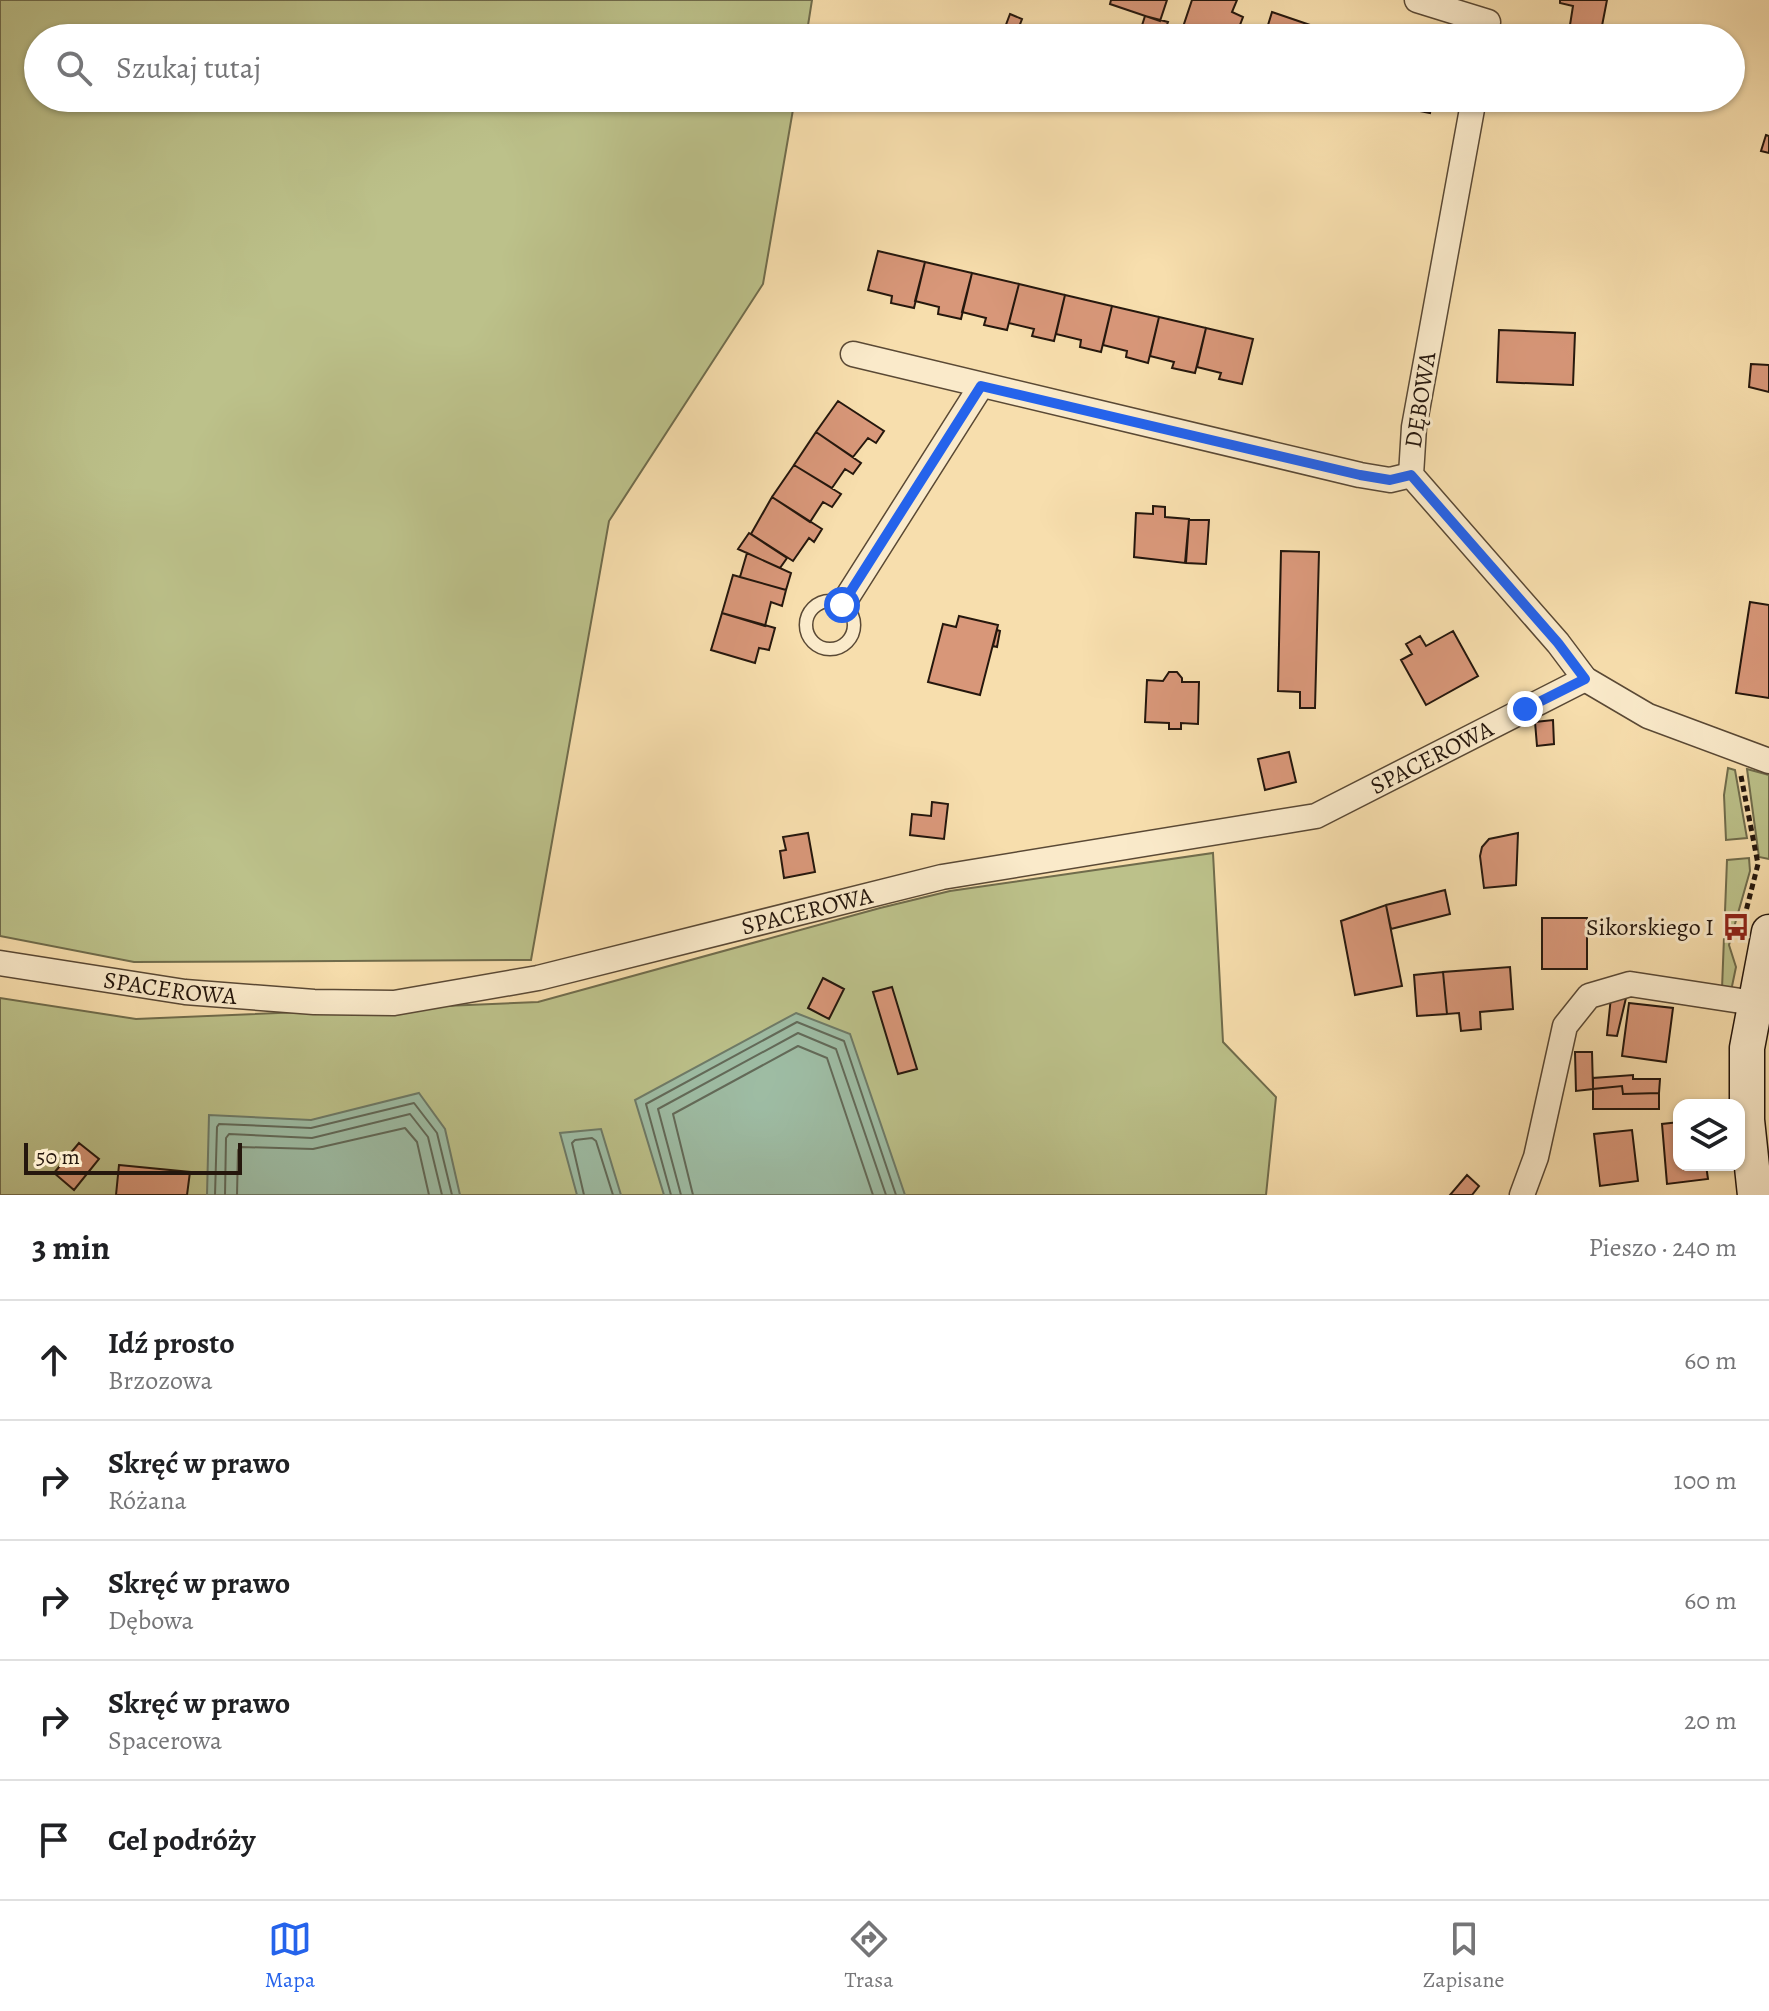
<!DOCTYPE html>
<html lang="pl">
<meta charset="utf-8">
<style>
body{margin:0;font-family:Alegreya,serif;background:#f2f2f2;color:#202124}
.controls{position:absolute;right:24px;bottom:24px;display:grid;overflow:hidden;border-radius:16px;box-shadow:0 2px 6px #0004}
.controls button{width:72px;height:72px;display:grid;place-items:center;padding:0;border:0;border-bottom:2px solid #e0e0e0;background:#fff;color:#202124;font:40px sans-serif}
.scale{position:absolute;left:24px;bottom:20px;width:218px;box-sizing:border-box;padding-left:8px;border:4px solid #25170d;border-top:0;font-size:22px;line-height:28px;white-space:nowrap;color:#25170d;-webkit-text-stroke:6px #faeaca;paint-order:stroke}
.stop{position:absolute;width:24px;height:24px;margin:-18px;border:6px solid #2563eb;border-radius:50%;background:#fff}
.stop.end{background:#2563eb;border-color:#fff;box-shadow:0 2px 8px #0008}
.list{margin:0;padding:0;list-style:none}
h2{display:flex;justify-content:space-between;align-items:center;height:104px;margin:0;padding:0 32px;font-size:34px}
h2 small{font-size:26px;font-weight:400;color:#757577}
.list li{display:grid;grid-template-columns:52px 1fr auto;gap:24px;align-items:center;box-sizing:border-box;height:120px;padding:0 32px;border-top:2px solid #e0e0e0}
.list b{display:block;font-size:30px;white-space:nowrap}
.list p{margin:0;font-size:26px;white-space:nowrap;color:#757577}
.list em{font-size:26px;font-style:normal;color:#757577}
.icon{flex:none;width:44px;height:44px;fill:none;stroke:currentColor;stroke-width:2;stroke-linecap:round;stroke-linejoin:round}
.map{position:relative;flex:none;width:1769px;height:1195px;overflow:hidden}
.search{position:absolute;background:#fff;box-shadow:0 2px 6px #0004;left:24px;right:24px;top:24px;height:88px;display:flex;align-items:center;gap:20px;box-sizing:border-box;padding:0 28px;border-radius:44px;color:#757577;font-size:30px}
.sheet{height:704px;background:#fff}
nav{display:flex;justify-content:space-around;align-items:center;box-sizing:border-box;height:112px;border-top:2px solid #e0e0e0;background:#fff;font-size:22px;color:#757577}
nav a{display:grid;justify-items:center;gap:4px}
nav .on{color:#2563eb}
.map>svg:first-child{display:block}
</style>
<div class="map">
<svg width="1769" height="1195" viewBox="0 0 1769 1195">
<rect width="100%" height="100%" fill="#f7dead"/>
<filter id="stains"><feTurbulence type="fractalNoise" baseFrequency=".0025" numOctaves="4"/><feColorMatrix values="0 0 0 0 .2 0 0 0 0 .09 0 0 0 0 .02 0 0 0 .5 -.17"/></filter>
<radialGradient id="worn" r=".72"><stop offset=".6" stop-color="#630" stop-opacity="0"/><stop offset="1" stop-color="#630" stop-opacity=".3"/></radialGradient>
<path fill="#bcc18a" stroke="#706c4c" stroke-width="2" d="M0 0H812L806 38H38V98H795L763 284 609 521 531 960 134 962 0 936Z
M1728 768 1735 770 1747 838 1726 840 1724 795Z
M1747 769 1769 775V859L1759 857Z
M1213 853 1223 1042 1276 1097 1266 1195H0V998L136 1019 538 1002 880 908 950 891Z
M1749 858 1750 871 1729 945 1736 967 1731 991 1722 989 1727 860Z"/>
<path fill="#9ebda5" stroke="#6e7b68" stroke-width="2" d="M796 1013 850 1034 905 1195H664L635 1100Z
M419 1093 445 1129 460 1195H207L209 1115 311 1120Z
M601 1129 621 1195H577L560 1133Z"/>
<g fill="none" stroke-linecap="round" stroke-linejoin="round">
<path stroke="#626a59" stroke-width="2" d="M215 1195 217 1127 219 1124 311 1128 414 1103 437 1133 452 1195
M225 1195 226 1138 229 1134 312 1138 410 1114 428 1137 442 1195
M237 1195 238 1150 241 1147 313 1149 405 1128 417 1142 429 1195
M584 1195 572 1143 575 1140 592 1138 596 1141 613 1195
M671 1195 646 1104 797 1022 844 1041 896 1195
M681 1195 658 1109 798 1033 836 1049 886 1195
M693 1195 673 1114 798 1046 827 1058 873 1195"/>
</g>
<path fill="#d89779" stroke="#25170d" stroke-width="2" d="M1111 0H1167L1160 21 1110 4Z
M1192 0H1237L1232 12 1243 17 1235 38H1213L1183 27Z
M1560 0H1607L1601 31 1570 25 1573 6 1560 3Z
M1272 12 1310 25 1306 38H1264Z
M1010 14 1022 19 1016 35 1004 30Z
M1145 16 1168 22 1162 38H1138Z
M1386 98H1433L1430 113 1385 104Z
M1766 135 1769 136V153L1761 151Z
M878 251 925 262 914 308 891 303 892 296 868 290Z
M925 262 972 273 961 319 938 314 939 307 915 301Z
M972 273 1019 284 1007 330 984 325 986 318 962 312Z
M1019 284 1065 295 1054 341 1032 336 1034 329 1009 323Z
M1065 295 1112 306 1101 352 1080 347 1081 340 1056 334Z
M1112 306 1159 317 1148 363 1126 357 1127 351 1103 345Z
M1159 317 1206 328 1195 373 1172 368 1174 362 1150 356Z
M1206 328 1253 339 1242 384 1219 379 1221 373 1197 367Z
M1499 330 1575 333 1573 385 1497 382Z
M1751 364 1769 365V392L1749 387Z
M838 401 884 431 876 443 868 438 853 457 816 432Z
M816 432 861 463 853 474 845 469 832 488 794 465Z
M794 465 841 494 832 507 823 502 810 522 772 497Z
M772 497 822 529 814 542 809 538 793 561 751 534Z
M1153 506 1165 507V517L1189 519 1185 563 1134 557 1136 513 1153 514Z
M1189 520H1209L1206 564 1186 563Z
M749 533 787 558 780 568 738 549Z
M1281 551 1319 552 1315 708H1300V692L1278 691Z
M747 553 791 573 786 590 740 577Z
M733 575 786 590 782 606 771 602 765 626 722 613Z
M1750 602 1769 605V698L1736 693Z
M722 613 775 628 769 650 759 648 755 663 711 650Z
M959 616 998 625 980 695 928 682 943 624 956 627Z
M997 630 1000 631 997 647 993 646Z
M1453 631 1478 676 1426 705 1401 660 1412 654 1406 644 1420 636 1426 646Z
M1169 672H1177L1182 678V682H1199L1198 724 1181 723V729H1169V723L1145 722 1147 680 1163 681Z
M1553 720 1554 744 1537 746 1535 722Z
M1289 752 1296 782 1265 790 1258 759Z
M932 802 948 804 944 839 910 835 912 814 931 816Z
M808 833 815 872 784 878 780 851 786 850 783 837Z
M1518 833 1516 885 1484 888 1480 856 1482 847 1489 839Z
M1445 890 1450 914 1391 929 1386 905Z
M1386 905 1402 986 1355 995 1341 921Z
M1542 918H1587V969H1542Z
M1510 967 1513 1009 1480 1012 1481 1029 1461 1031 1459 1013 1447 1014 1443 972Z
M1443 972 1447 1014 1417 1016 1414 975Z
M823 978 844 989 829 1019 808 1008Z
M892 987 917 1069 898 1074 873 992Z
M1611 997 1626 998 1617 1036 1607 1035Z
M1629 1003 1673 1008 1666 1062 1622 1056Z
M1575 1052H1592L1593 1089 1576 1091Z
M1633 1075V1079H1660L1659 1093 1623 1094 1622 1086 1593 1089V1078Z
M1622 1086 1623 1094 1659 1093V1109H1593V1089Z
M1679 1122V1165H1706L1708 1179 1667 1184 1662 1124Z
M1632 1130 1638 1181 1600 1186 1594 1134Z
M79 1143 99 1159 74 1190 54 1173Z
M119 1165 190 1172 187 1195H116Z
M1467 1175 1479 1186 1472 1195H1450Z"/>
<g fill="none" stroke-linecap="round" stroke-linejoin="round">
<g stroke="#5a4935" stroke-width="15">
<path id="lane" d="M806 625a24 24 0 1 1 48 0a24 24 0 1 1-48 0Z"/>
</g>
<g stroke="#5a4935" stroke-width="27">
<g id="street">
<path d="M1417 0 1488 22"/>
<path d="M1474 98 1414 427 1411 475 1558 643 1585 679 1648 716 1769 761"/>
<path d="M853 354 1360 475 1390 480 1411 475"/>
<path d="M846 599 981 386"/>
<path id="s1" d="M0 963 185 992 314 1002 394 1003 538 978 942 877 1316 816 1585 679"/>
<path d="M1522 1195 1536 1157 1565 1026 1589 996 1630 984 1754 1003"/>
</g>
</g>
<g stroke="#25170d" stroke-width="37">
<path id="secondary" d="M1755 1195 1747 1120V1048L1769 932"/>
</g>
<path stroke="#25170d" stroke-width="5" stroke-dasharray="6 4" stroke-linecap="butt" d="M1741 776 1758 864 1746 911"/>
<use href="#lane" stroke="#faeaca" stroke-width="12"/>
<use href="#street" stroke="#faeaca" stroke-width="24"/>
<use href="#secondary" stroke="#faeaca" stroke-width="34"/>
</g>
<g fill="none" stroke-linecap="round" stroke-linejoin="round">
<path stroke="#2563eb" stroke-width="10" d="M842 605 981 386 1360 475 1390 480 1411 475 1558 643 1585 679 1525 709"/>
</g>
<defs>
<g id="bus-bare" transform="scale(2.16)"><path d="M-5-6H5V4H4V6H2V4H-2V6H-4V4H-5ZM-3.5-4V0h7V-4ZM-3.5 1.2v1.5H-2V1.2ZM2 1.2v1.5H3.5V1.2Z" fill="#8f2418" stroke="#faeaca" stroke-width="2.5" paint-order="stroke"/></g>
</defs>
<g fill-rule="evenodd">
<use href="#bus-bare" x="1736" y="927"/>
</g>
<g text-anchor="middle" stroke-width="6" stroke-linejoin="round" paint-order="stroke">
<g font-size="24" fill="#25170d" stroke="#faeaca">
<text transform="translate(1420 400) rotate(-81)" y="8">DĘBOWA</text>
<text dy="8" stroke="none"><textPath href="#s1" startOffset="1468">SPACEROWA</textPath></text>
<text dy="8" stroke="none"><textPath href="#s1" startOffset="820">SPACEROWA</textPath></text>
<text dy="8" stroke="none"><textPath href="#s1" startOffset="172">SPACEROWA</textPath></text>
</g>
<g font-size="24" fill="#25170d" stroke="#faeaca" text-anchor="end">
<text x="1714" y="935">Sikorskiego I</text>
</g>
</g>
<rect width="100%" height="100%" filter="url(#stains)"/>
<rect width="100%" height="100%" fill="url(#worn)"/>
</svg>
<div class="controls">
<button><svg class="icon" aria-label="layers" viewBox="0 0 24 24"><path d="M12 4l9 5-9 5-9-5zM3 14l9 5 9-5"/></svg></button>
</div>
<div class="scale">50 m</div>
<div class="stop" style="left:842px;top:605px"></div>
<div class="stop end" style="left:1525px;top:709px"></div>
<div class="search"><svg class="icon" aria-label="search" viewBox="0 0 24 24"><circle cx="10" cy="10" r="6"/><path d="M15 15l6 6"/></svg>Szukaj tutaj</div>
</div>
<section class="sheet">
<h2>3 min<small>Pieszo · 240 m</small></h2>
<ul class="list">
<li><svg class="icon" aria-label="ahead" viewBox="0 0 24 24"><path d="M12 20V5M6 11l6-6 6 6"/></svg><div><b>Idź prosto</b><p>Brzozowa</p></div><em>60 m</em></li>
<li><svg class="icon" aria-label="right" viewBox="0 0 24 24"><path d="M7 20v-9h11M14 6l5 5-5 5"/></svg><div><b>Skręć w prawo</b><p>Różana</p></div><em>100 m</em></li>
<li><svg class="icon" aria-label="right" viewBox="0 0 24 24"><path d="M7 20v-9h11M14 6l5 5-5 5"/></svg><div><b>Skręć w prawo</b><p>Dębowa</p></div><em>60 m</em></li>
<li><svg class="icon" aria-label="right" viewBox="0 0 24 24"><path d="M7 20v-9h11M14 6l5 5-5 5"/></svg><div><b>Skręć w prawo</b><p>Spacerowa</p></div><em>20 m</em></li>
<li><svg class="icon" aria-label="arrive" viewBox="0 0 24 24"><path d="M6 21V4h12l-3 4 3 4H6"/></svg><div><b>Cel podróży</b></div></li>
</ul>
</section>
<nav>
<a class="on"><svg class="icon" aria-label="map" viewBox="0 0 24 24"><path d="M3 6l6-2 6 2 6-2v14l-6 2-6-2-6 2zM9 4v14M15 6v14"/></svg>Mapa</a>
<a><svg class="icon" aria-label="directions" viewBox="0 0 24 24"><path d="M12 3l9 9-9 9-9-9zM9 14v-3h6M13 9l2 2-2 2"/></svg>Trasa</a>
<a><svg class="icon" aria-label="saved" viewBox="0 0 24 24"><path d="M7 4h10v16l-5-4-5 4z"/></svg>Zapisane</a>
</nav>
